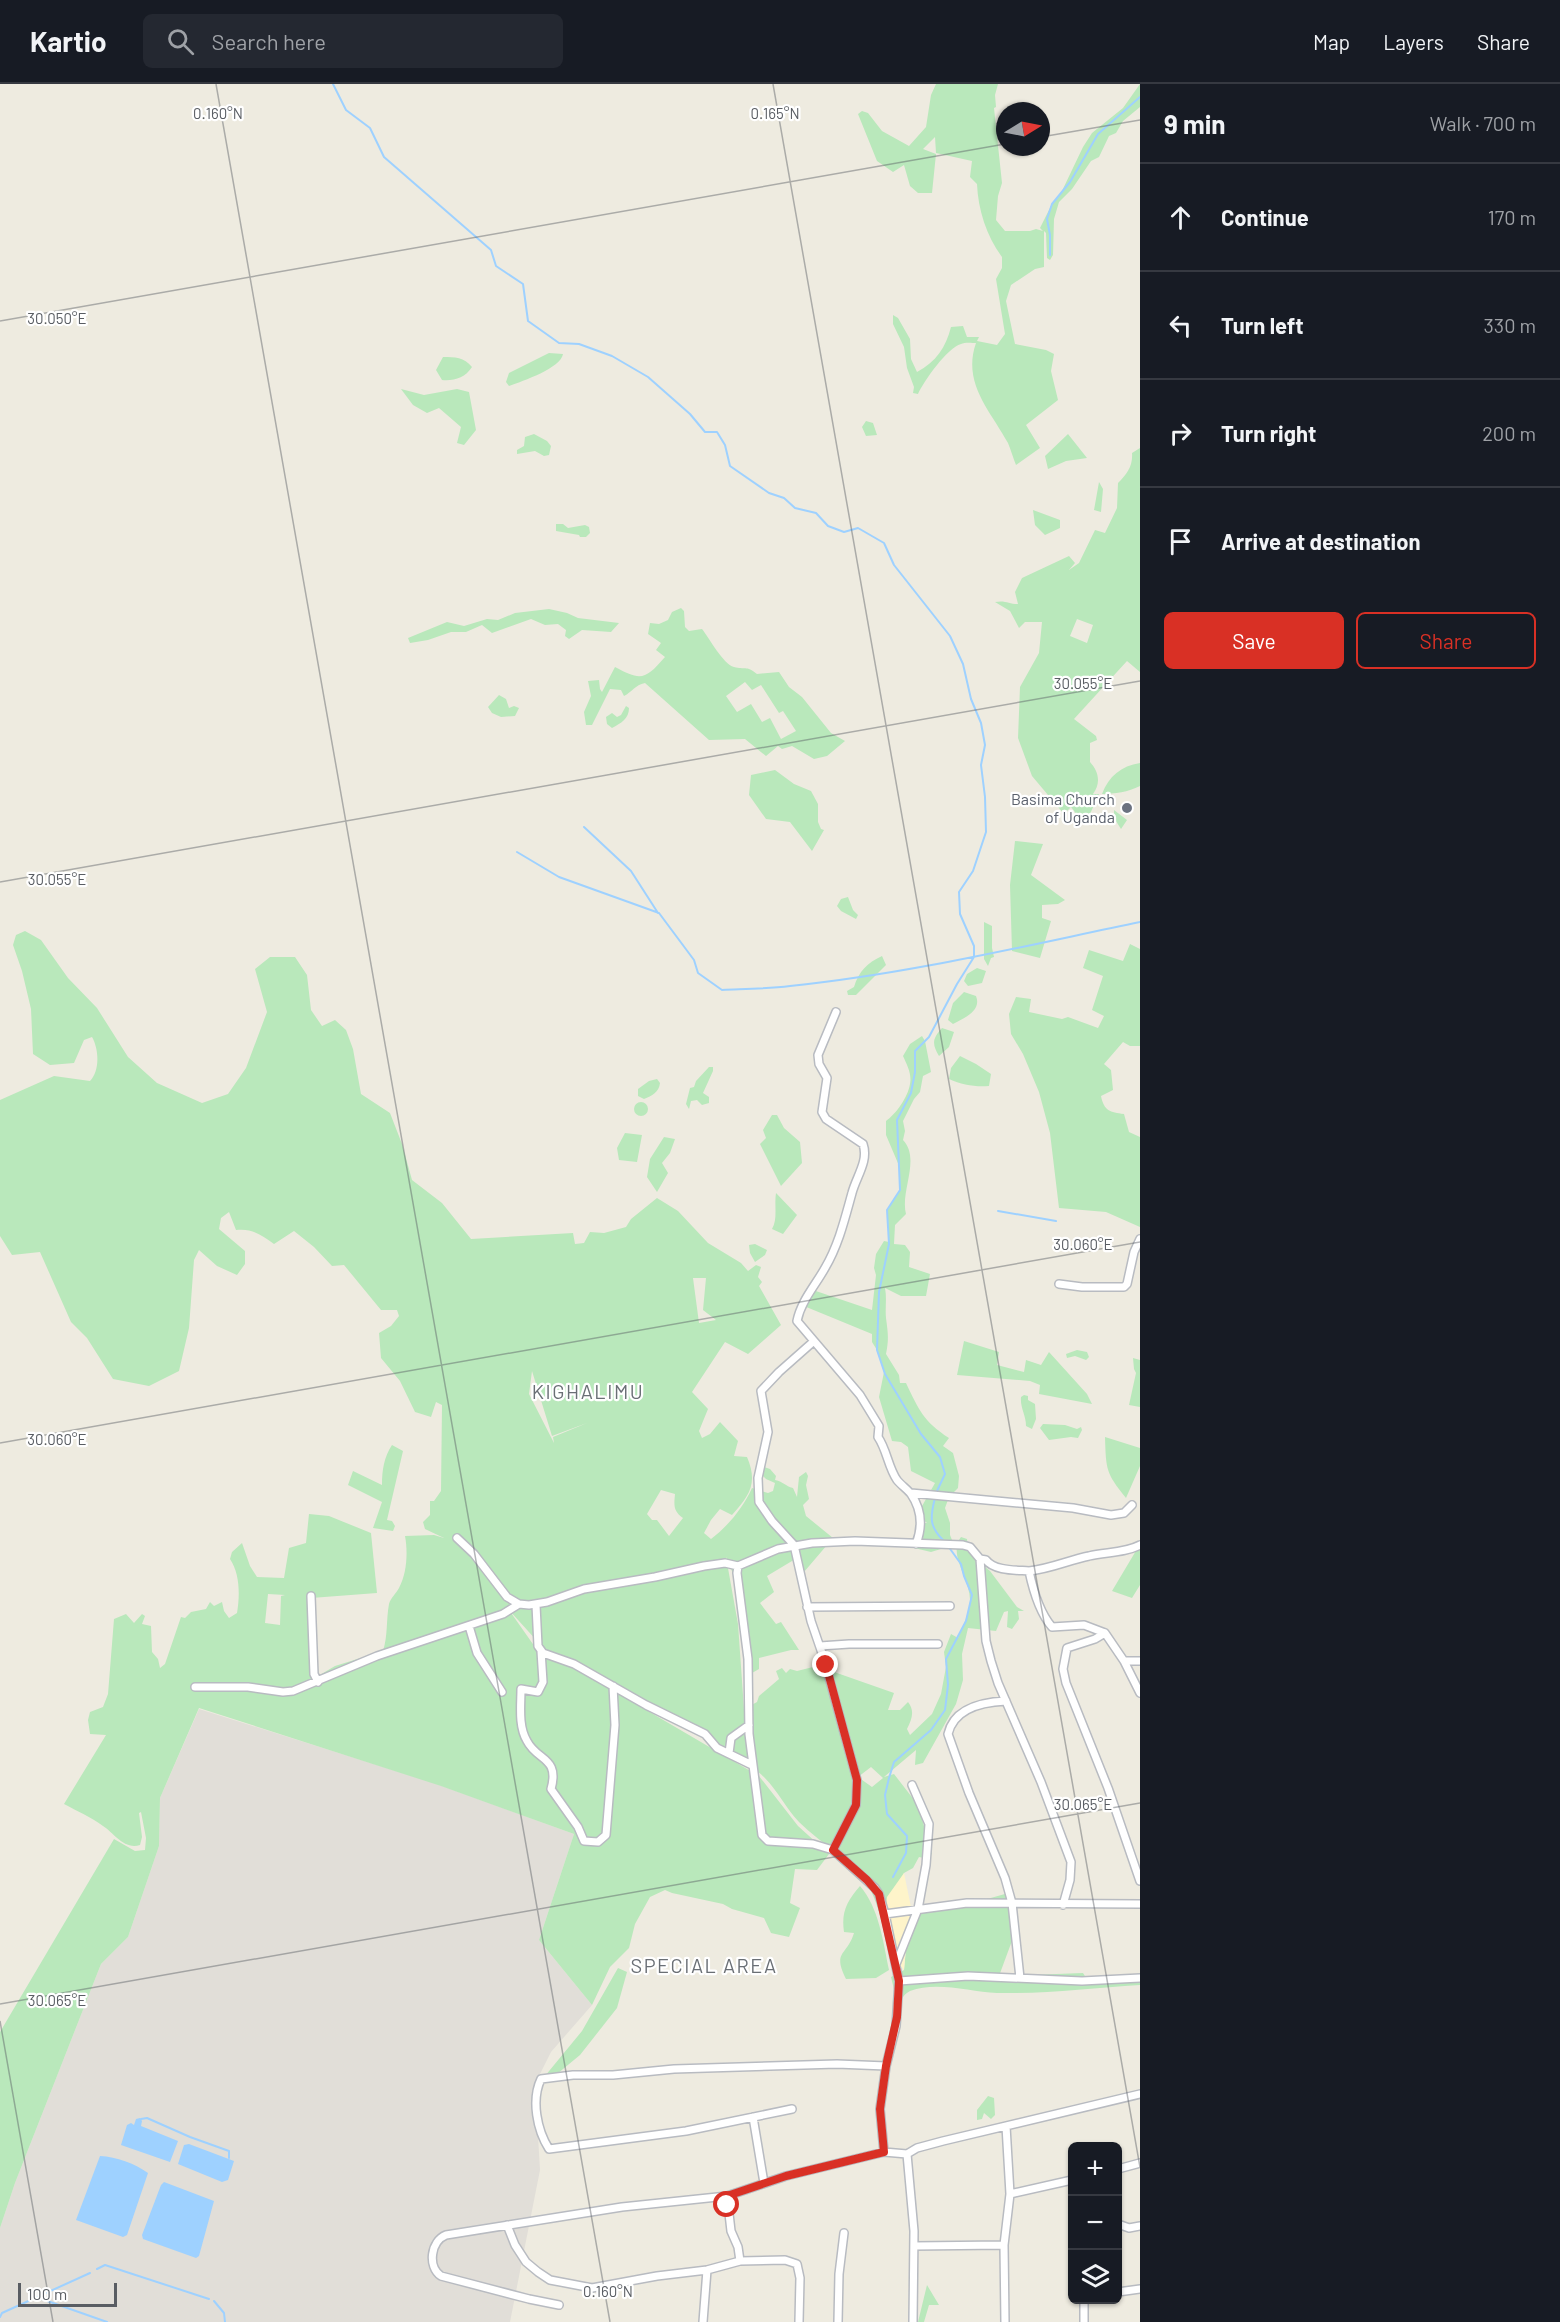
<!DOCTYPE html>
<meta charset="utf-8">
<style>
body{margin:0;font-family:Barlow,sans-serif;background:#242831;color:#f1f3f6}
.controls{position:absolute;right:18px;bottom:18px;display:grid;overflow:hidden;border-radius:9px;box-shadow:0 2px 4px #0004}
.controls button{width:54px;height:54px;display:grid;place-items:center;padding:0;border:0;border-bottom:2px solid #363941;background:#171b24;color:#f1f3f6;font:30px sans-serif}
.compass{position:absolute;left:996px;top:18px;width:54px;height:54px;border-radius:50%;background:#171b24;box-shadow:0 2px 4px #0004;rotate:80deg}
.scale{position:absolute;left:18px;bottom:15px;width:99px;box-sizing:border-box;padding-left:6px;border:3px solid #595d63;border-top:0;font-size:16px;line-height:21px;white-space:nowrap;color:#595d63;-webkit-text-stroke:4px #fff;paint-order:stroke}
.stop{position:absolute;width:18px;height:18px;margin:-14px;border:4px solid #d93025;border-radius:50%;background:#fff}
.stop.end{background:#d93025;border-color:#fff;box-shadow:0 2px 6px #0008}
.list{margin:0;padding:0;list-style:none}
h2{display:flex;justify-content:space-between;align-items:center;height:78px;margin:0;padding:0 24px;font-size:26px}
h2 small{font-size:20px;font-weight:400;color:#9ea1a6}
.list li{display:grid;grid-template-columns:39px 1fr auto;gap:18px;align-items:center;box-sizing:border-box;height:108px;padding:0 24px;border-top:2px solid #363941}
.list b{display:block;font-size:22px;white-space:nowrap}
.list em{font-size:20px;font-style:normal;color:#9ea1a6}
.actions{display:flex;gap:12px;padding:18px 24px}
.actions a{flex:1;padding:14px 0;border:2px solid #d93025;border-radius:9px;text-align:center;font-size:21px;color:#d93025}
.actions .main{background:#d93025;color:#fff}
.icon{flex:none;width:33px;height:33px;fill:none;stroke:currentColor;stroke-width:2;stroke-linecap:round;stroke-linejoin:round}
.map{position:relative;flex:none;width:1140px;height:2238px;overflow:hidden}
header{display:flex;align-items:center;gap:36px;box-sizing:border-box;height:84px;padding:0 30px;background:#171b24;border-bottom:2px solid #363941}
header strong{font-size:28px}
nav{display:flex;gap:33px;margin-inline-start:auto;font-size:21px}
.search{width:420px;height:54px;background:#242831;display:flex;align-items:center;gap:15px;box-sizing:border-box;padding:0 21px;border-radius:9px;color:#9ea1a6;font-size:22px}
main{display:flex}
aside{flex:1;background:#171b24}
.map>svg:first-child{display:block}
</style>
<header>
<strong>Kartio</strong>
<div class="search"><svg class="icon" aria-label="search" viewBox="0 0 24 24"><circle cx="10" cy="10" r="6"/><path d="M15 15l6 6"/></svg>Search here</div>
<nav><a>Map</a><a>Layers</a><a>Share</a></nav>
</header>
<main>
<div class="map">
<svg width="1140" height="2238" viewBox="0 0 1140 2238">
<rect width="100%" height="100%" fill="#eeebe0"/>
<path fill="#e1ded8" d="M199 1625 431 1698 574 1750 539 1856 592 1921 551 1968 535 2000 540 2086 510 2238H0V2144L15 2099 101 1880 128 1853 159 1762 160 1714Z"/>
<path fill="#b9e8bb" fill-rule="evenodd" d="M936 0H998L995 11 996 23 994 24 1002 99 998 112 996 136 1005 147H1030L1036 145 1043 147 1040 144 1052 120 1061 109 1083 63 1092 49 1123 24 1140 0V23L1123 37 1116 49 1109 52 1099 73 1091 77 1072 105 1059 118 1054 135 1053 171 1050 176 1047 174 1046 149 1044 147V183L1035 185 1011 201 1006 217 1015 260 1046 266 1054 270 1051 287 1058 316 1026 341 1040 364 1016 381C1013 374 1011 366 1008 359 990 326 962 299 976 259 972 259 965 258 961 260 947 264 924 297 918 310L913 309 914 303 907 284 904 263 893 240V231L898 234 910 255 911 275 917 288C936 278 946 263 951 243L963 242 967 253H979L977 257 997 261 1005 250 996 195 1002 184V173C987 153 978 126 977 100L970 93 972 77 936 69 935 53 923 65 936 70 932 109H918L910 102 904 81 893 88 877 77 858 30 862 27 868 29 882 47 909 62 926 43 931 11Z
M549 269 563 270C561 284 523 297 509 302L506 298 509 289Z
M443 273C455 273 464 273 472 283 465 294 454 297 442 296L436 286Z
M401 305 424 311 457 305 469 308 476 346 464 361 457 359 461 343 439 324 427 329 413 321Z
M866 337 873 339 877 351 866 352 862 343Z
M534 350 547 357 551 362 549 371 544 372 535 367 517 370V366L524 362 525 353Z
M1068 350 1087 374 1066 377 1048 385 1045 372Z
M1140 364V588L1127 577 1074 635 1096 652 1097 656 1090 659V678C1099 688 1101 699 1093 710H1099L1085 741 1071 723 1064 730 1032 692 1018 654 1020 603 1039 569 1042 538H1025L1019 544 1010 527 995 518C1006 516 1008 520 1018 520L1015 508 1022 494 1069 472 1075 479 1069 486 1079 479 1095 446 1105 449 1117 424 1118 399C1127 390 1133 382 1132 369ZM1077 535 1093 541 1087 559 1070 552Z
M1099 398 1103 405 1101 428 1094 426Z
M1033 426 1060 436V444L1045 451 1035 441Z
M556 440H563L568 444 585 441 589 443 590 449 586 453H580L579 451 556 447Z
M681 524 684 527 685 543 689 547 702 545C710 555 723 580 734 583 745 586 746 581 757 590L779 588 789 603 802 613 831 649 845 657 827 672 814 675 792 662 782 665 778 662 766 672 745 655 709 656 645 599C635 601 632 608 624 612L621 606 610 605 592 641H586L584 628 591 612 588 597 599 596 600 605 602 608 615 583C641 597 645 596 665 573L656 566 661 559 648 550 650 539 659 540 668 536 672 528ZM745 598 752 606 761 601 779 629 783 627 796 647 781 655 770 634 762 638 751 620 737 628 726 612Z
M549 525 567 529 578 534 619 539 611 548 582 546 569 555 565 552 566 546 558 540 545 541 531 535 492 549 482 541 466 548H451L428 556 410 559 408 554 447 538 464 542 487 535 498 536 515 529Z
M499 611 506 615 509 624 514 622 519 624 515 632 501 633 492 629 488 623Z
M626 622 629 624C629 635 621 639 612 644L607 640 606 633 612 629 617 633 621 631Z
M1140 679V702C1128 708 1115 710 1102 710 1109 692 1121 682 1140 679Z
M775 686 794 700 811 707 818 720V738L821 745 824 746 812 767 790 738 766 735 749 711 751 691Z
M1114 726 1127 736 1121 745 1114 734Z
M1015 757 1043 760 1031 791 1065 816 1058 820 1042 821V834L1051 837 1040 874 1012 867 1010 801Z
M848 813 853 826 858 831 856 835 841 827 837 822 841 815Z
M984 838 992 842V864L994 873 991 874 988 882 984 875Z
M25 847 41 856 68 894 97 924 128 973 157 999 202 1019 228 1010 246 984 267 928 255 885 270 873H295L307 891 311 926 322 942 335 936 346 946 353 965 361 1010 390 1029 402 1060 412 1096 442 1119 471 1155 573 1149 575 1160 584 1159 590 1148 604 1149 626 1143 631 1135 657 1114 678 1127 708 1159 741 1179 748 1187 756 1181 761 1183 758 1193 762 1198 759 1202 781 1241 748 1270 725 1258 692 1308 708 1325 699 1347 702 1354 710 1350 720 1338 738 1357 734 1372 747 1373C758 1399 750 1411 732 1431L720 1425 711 1436 704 1449 711 1455C728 1442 743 1424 752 1404L768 1409 773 1407 775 1399 766 1395 760 1389 764 1383 770 1385 776 1392 775 1396C784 1398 785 1402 793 1404L797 1413 799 1393 806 1388 808 1392 806 1401 809 1415 803 1421 806 1432 833 1454 804 1488 797 1474 767 1492 774 1508 760 1519 776 1540 781 1538 799 1566H791L759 1574V1585L745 1593C743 1562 741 1499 726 1473L738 1540 748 1682 709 1654 684 1644 547 1568 509 1526 542 1573 571 1582 759 1692 798 1742 829 1770 817 1786 795 1785 790 1819 800 1824 789 1853 771 1849 764 1834 732 1825 723 1820 672 1809 665 1806 650 1813 635 1840 629 1864 610 1883 592 1921 539 1856 574 1750 441 1702 199 1624 160 1714 159 1762 128 1853 101 1880 15 2099 0 2144V1948L114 1755 135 1767 145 1766 146 1754 141 1728 139 1729 142 1753 140 1761C124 1766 114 1749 103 1742 91 1733 77 1727 64 1720L106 1651 90 1650 88 1636 90 1628 103 1623 108 1610 114 1535 126 1530 134 1539 142 1530 145 1532 142 1540 151 1542 152 1568 158 1575 160 1584 165 1580 181 1533 185 1534 191 1528 206 1525 210 1518 214 1522 222 1518 224 1527 229 1534 237 1529C240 1511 240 1490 230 1475L232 1468 242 1459 250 1482 257 1493 284 1494 289 1464 306 1459 309 1430 329 1432 371 1449 377 1509 311 1514V1591L318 1592 335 1582 383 1567C388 1552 386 1536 389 1520 391 1513 396 1510 399 1504 407 1489 408 1468 405 1452L434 1451 444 1454 425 1445 423 1438 430 1431V1417H434L441 1407 442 1321 436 1318 431 1333 415 1328 400 1297 381 1274 379 1249 391 1242 399 1232 397 1226H381L344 1181 332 1182 314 1163 294 1147 274 1160C261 1151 252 1144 236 1146L229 1128 221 1134 219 1145 245 1167V1180L237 1191 217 1182 199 1166 194 1176 189 1244 179 1287 149 1302 113 1295 87 1254 71 1238 40 1168 12 1171 0 1152V1016L54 992 90 997C100 987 99 965 92 953L84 956 74 979 50 981 33 970 31 925 22 887 13 861 16 851ZM693 1194H706L703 1226 716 1236 699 1239ZM532 1287 552 1352 587 1339 553 1353 554 1359 529 1310ZM661 1406 675 1410C674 1421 673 1427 683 1434L669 1452 657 1436H652L647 1430ZM268 1510 285 1511 281 1512 280 1541 265 1539Z
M1130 860 1140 865V962H1130L1123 958 1104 980 1111 986 1113 1006 1101 1012C1104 1027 1110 1028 1124 1030L1129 1048 1140 1053V1143L1106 1128 1059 1124 1050 1049 1039 1008 1023 970 1011 950 1009 930 1016 913 1031 915 1029 928 1062 935 1068 933 1098 944 1104 932 1092 926 1103 892 1083 884 1089 866 1123 877Z
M882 872 886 881 856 911H848L847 907 854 903C859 887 867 879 882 872Z
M977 884 986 887 982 899 968 902 964 897 967 890Z
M964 908 976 912C982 927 964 934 953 940L948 936 953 919Z
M942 944 954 948 949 963 939 972C932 960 932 955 942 944Z
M922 952 925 957 931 988 923 992 920 1008 914 1015 903 1037 905 1047 903 1056C921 1075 900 1107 906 1130L895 1141 894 1160 905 1161 910 1168 909 1183 930 1190 926 1212H901L885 1204C887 1214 885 1224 886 1234 888 1249 889 1255 886 1270L899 1291 900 1299H906C919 1326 923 1337 949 1354L943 1362 953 1369 959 1392 958 1404 949 1413 945 1424 950 1439V1451L954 1461 931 1468 910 1463 919 1439H927L917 1431 935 1399 911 1387 908 1363 901 1358 892 1357 879 1313 884 1288 877 1266 872 1258V1250L799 1220 807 1204 872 1226 876 1191 874 1184 876 1170 884 1157 889 1158 887 1126 900 1106V1084L886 1051V1037C896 1030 908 1013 910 1000 912 990 907 981 903 972L910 960Z
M960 972 976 980 991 990 989 1002C975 1003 962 1001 949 995L951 984Z
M709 983H713V987L703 1009 709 1013V1019L702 1021 697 1016 691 1017 689 1025 686 1020 690 1004 694 1003 696 997Z
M657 995 660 999C659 1008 652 1012 644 1015L638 1012V1005L649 997Z
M634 1025a7 7 0 1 1 14 0a7 7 0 1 1-14 0Z
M772 1031H777L784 1044 800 1058 802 1079 781 1102 782 1104 760 1060 766 1054 763 1046Z
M625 1049 642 1051 637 1078 619 1076 617 1064Z
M664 1053 675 1055 670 1069 662 1079 668 1089 657 1108 647 1093 650 1075Z
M776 1109 797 1131 783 1150 772 1145C778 1135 774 1121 776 1109Z
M755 1160 767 1166 765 1171 755 1178 750 1169 749 1161Z
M964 1257 999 1268 997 1281 1024 1288 1026 1276 1041 1281 1049 1268 1087 1310 1092 1320 1039 1310 1040 1301 1030 1297 957 1291Z
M1077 1266 1087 1268 1089 1273 1086 1276 1075 1272 1067 1274 1066 1270Z
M1133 1274 1140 1276V1323L1129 1321 1136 1289 1134 1285Z
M1024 1311 1028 1312V1316L1035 1320 1036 1335 1032 1345 1026 1342C1026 1331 1020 1324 1021 1313Z
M1043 1340 1065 1341 1077 1345 1081 1343 1082 1346 1078 1354 1071 1353 1049 1356 1040 1344Z
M1105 1353 1140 1364V1382L1126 1414C1106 1389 1106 1386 1105 1353Z
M392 1361 403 1367 387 1436 392 1437 395 1442 393 1447 373 1444 382 1418 348 1401 353 1387 382 1401C382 1386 384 1373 392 1361Z
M961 1453 967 1455 968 1465 977 1476 990 1487 1017 1523 1024 1527H1018L1019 1535 1012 1545 1007 1543 1008 1527 1004 1528 996 1547 968 1544 962 1570 963 1596 956 1620 923 1679 915 1681 916 1666 884 1693 894 1690 918 1721 932 1770 924 1774 919 1773 913 1784 904 1789 886 1849C881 1836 878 1822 872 1809 859 1781 821 1760 799 1738 782 1720 773 1696 751 1683L746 1624 757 1618 759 1612 779 1595 776 1587 782 1584 786 1589 790 1585 797 1587 817 1582 894 1609 888 1626H900L908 1618C915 1627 912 1635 907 1645L910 1651 932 1630 941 1610 946 1583 944 1568 951 1550 958 1554C963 1542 969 1530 970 1517 971 1496 947 1470 961 1453ZM871 1683 883 1694 872 1703 858 1693Z
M1140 1460V1501L1132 1514 1112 1507Z
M860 1802C879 1824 883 1857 889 1886L876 1894 846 1895C832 1867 847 1872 854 1849L844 1848C841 1828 847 1817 860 1802Z
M1012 1808 1016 1846 999 1892 1083 1889 1088 1897 1140 1892V1901C1093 1904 1045 1910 997 1909 970 1908 937 1897 910 1907 902 1911 900 1918 899 1926L891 1893 904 1886 908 1845 921 1828 980 1817Z
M618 1884 627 1888 617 1924 580 1971 557 1990 545 1992 582 1947Z
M988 2012 994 2014 995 2031 991 2035 984 2029 982 2035 977 2036V2026Z
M927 2201 939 2221H929L924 2238H918Z"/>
<path fill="#fef4ca" d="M904 1789 911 1823H928C904 1839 907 1861 904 1886 891 1871 885 1858 891 1838L885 1831 887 1813Z"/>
<path fill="#9ed1ff" d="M140 2034 142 2037 141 2042 178 2057 170 2078 121 2061 127 2041 131 2039 134 2041 136 2035Z
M189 2060 234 2077 228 2096 222 2098 178 2080 184 2061Z
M100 2072C117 2073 134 2079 148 2089L127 2151 123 2153 76 2136Z
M164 2098 214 2117 199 2172 196 2174 143 2155 142 2151 161 2101Z"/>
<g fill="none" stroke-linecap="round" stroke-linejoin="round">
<path stroke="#9ed1ff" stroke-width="2" d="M333 0 346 26 370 44 384 73 491 166 496 182 523 200 528 237 559 259 579 260 612 272 648 293 690 330 705 348H717L725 361 730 382 769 409 784 414 795 424 816 429 828 442 844 448 858 444 884 459 894 481 950 552 963 580 971 615 981 639 985 661 981 681 985 713 986 748 973 787 959 808 960 830 974 862V873L957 900 929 953 915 967V988L911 1009 897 1036 900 1106 887 1126 889 1160 879 1208 877 1266 885 1290 921 1350 940 1373 945 1390 936 1409
M1050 171V151L1047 135 1052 120 1070 98 1098 50 1140 13
M584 743 631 787 658 829
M517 768 559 793 659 829 694 876 698 889 722 906C744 905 767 905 790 902 908 890 1024 862 1140 838
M998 1127 1056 1137
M935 1414C930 1433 929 1443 944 1457
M893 1793 906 1769 907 1752 887 1730 885 1711 889 1694 894 1678 931 1646 945 1626 948 1601 946 1575 966 1537 972 1511 964 1492 961 1480 948 1462
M141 2035 147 2034 190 2053 229 2067V2074
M97 2185 105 2181 209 2215
M36 2213 107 2238
M214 2217 224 2229 225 2238
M0 2233 2 2229 90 2189"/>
<g stroke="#b8bbc1" stroke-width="10">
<path id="minor" d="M836 928 818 971 819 980 827 994 822 1028 826 1035 863 1060C869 1077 856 1093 852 1109 845 1134 839 1160 825 1184 815 1202 801 1217 797 1237L860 1311 879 1342 878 1353C887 1366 888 1383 897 1396 901 1401 907 1405 911 1410 922 1426 923 1442 916 1460
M1059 1200 1082 1203H1124L1127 1200 1134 1168 1140 1155
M814 1257 779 1288 761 1307 768 1348 758 1394 759 1418 772 1437 794 1461 811 1537 824 1575 857 1696 856 1721 833 1766
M911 1409 1073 1424 1111 1431 1124 1429 1132 1421
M457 1454 474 1470 507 1513 519 1520 529 1521 547 1518 584 1505 655 1493 704 1482 725 1479 738 1482 778 1465 812 1459 855 1457 963 1461 970 1463 980 1475 986 1476C994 1487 1017 1486 1029 1487 1033 1506 1039 1528 1052 1543L1084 1541 1105 1549 1124 1577H1140
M980 1475 986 1557 991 1577 998 1599 1041 1698 1071 1778 1070 1796 1063 1821
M738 1482 737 1489 748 1575 749 1650 762 1751 768 1757 813 1760 833 1766 875 1804 879 1810 885 1830 899 1897 896 1942 886 1982 880 2025 884 2068
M1029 1487C1050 1485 1069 1476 1089 1472 1106 1468 1125 1469 1140 1461
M311 1512 314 1590 318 1598
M536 1521 538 1562 543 1569 574 1580 646 1621 705 1650 717 1664 752 1681
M807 1523 950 1522
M469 1542 477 1569 502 1608
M1105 1549 1095 1555 1067 1564 1063 1585 1066 1599 1108 1704 1140 1797
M820 1562 849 1560H938
M541 1567 543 1598 538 1608 521 1605C521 1621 518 1642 527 1657 537 1677 560 1673 551 1705L578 1743 584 1757 598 1758 606 1751 615 1641 613 1602
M1124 1577 1140 1609
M195 1603H248L283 1608 293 1607 377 1572 503 1530 519 1520
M1006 1617C983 1618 954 1624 948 1650L969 1709 1005 1794 1012 1819 1020 1894
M729 1669 731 1654 749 1641
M885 1830 967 1819 1140 1820
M896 1880 918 1825 926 1781 929 1740 912 1701
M899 1897 968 1892 1082 1897 1140 1894
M792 2025 686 2047 549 2065C537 2046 531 2016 541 1995L573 1991H613L674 1985 837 1980 886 1982
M753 2033 764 2099
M1118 2085 1140 2079
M1010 2110 1072 2096
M1118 2140 1129 2144 1140 2142
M507 2141 515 2161 526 2178 538 2188 550 2196 592 2204 657 2192 707 2186 740 2177 738 2163 731 2147 727 2112
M914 2162 1004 2161
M740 2177 785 2176 797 2180 800 2194 799 2238
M1118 2208 1140 2205
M559 2221 529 2215 441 2192C427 2182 431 2157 446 2151L622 2123 727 2112 786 2092 884 2068 907 2070
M703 2238 707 2186
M838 2238 839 2190 844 2149
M913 2238 914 2147 907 2070 917 2064 943 2057 1140 2010
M1005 2238 1004 2161 1010 2110 1006 2042
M1084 2238V2216"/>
</g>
<use href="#minor" stroke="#fff" stroke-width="7"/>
</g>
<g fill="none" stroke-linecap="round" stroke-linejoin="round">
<path stroke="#d93025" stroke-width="8" d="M727 2121V2112L786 2092 884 2068 880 2025 886 1982 897 1933 899 1897 879 1810 867 1796 833 1766 856 1721 857 1696 826 1581"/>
</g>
<path fill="none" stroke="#595d63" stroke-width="1.5" stroke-opacity="0.45" d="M216 0 610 2238M773 0 1140 2083M1041 53 1140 36M0 237 1005 60M0 798 1140 597M0 1359 1140 1158M0 1920 1140 1719M0 1937 53 2238"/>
<circle fill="#6b7280" stroke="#fff" stroke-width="2" cx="1127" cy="724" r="6"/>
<g text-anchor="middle" stroke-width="4.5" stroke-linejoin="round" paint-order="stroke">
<g font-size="16" fill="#5b616d" stroke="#fff" text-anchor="end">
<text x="1115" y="721">Basima Church<tspan x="1115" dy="18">of Uganda</tspan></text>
</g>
<g font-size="20" letter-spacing="1.5" fill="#6a6f75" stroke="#fff">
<text x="588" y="1315">KIGHALIMU</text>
<text x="704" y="1889">SPECIAL AREA</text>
</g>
</g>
<g font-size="15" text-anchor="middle" fill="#595d63" stroke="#fff" stroke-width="4.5" stroke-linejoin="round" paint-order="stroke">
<text x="218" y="35">0.160°N</text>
<text x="775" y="35">0.165°N</text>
<text x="57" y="240">30.050°E</text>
<text x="1083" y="605">30.055°E</text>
<text x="57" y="801">30.055°E</text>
<text x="1083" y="1166">30.060°E</text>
<text x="57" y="1361">30.060°E</text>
<text x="1083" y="1726">30.065°E</text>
<text x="57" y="1922">30.065°E</text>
<text x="608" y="2213">0.160°N</text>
</g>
</svg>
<div class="controls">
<button>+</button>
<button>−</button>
<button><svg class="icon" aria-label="layers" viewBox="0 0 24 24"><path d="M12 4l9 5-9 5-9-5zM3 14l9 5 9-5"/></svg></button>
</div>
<svg class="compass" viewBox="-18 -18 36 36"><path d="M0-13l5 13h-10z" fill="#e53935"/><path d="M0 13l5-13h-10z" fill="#9ea1a6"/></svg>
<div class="scale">100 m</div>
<div class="stop" style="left:727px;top:2121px"></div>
<div class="stop end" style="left:826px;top:1581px"></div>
</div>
<aside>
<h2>9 min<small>Walk · 700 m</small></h2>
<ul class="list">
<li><svg class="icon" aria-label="ahead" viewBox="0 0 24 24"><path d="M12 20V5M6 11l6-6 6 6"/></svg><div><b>Continue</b></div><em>170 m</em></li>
<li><svg class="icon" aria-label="left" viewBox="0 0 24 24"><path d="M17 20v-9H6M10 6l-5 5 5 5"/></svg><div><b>Turn left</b></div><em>330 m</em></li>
<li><svg class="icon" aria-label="right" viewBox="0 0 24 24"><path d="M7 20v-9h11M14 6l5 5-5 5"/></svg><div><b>Turn right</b></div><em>200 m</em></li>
<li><svg class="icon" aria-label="arrive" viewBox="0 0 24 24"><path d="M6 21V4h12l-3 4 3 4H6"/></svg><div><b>Arrive at destination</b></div></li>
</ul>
<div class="actions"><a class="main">Save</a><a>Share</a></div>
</aside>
</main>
